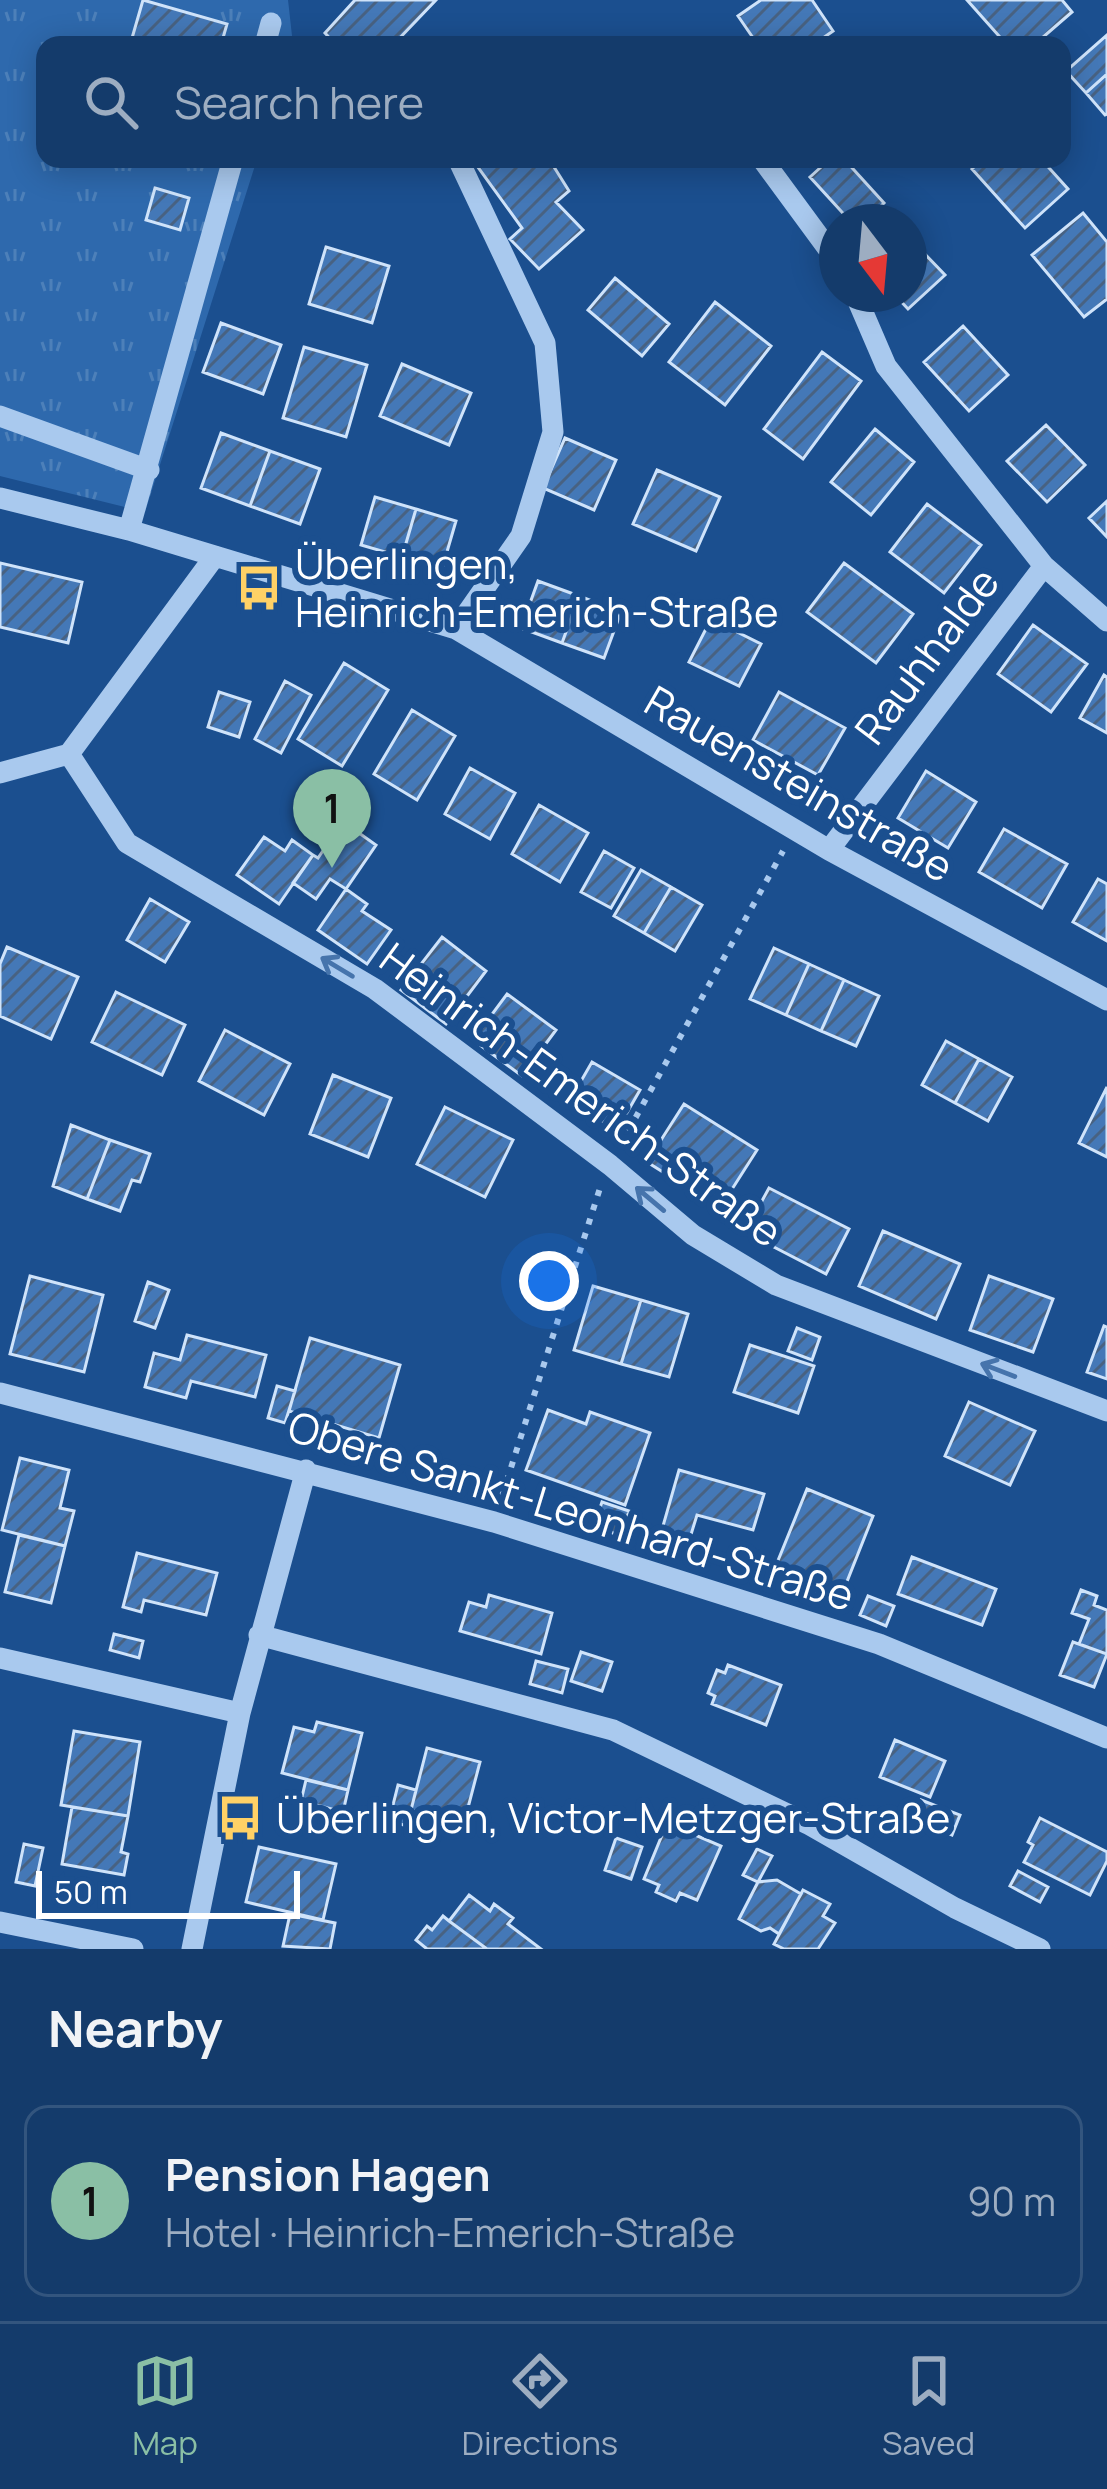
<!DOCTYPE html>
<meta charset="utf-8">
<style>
body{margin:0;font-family:Manrope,sans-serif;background:#1d4271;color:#f1f3f6}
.compass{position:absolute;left:819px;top:204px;width:108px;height:108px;border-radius:50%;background:#143b6b;box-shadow:0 6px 30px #0003;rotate:164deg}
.scale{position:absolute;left:36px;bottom:30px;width:264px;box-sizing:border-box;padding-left:12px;border:6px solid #fff;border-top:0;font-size:33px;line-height:42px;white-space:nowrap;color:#fff;-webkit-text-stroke:9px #1b4f8f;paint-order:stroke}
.you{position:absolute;left:549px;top:1281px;width:42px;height:42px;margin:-30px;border:9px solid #fff;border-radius:50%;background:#1a73e8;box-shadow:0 0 0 18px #1a73e833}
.badge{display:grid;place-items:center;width:78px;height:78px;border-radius:50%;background:#8abfa5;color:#111;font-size:39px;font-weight:700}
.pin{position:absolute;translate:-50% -99px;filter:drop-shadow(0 3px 6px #0008)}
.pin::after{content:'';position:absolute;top:63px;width:42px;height:36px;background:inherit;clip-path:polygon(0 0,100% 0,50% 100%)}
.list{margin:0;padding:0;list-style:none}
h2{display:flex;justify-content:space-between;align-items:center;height:156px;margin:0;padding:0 48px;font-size:51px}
h2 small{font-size:39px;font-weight:400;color:#9dadc1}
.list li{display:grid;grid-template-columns:78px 1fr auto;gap:36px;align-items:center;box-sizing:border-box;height:192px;margin:0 24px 24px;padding:0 24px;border:3px solid #33557e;border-radius:24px}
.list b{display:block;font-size:45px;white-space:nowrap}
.list p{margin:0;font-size:39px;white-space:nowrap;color:#9dadc1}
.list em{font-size:39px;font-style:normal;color:#9dadc1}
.icon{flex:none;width:66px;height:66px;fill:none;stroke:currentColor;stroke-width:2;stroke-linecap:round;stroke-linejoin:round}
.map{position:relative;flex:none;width:1107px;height:1949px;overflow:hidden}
.search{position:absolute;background:#143b6b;box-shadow:0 6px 30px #0003;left:36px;right:36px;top:36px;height:132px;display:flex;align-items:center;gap:30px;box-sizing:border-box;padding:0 42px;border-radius:24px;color:#9dadc1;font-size:45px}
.sheet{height:372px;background:#143b6b}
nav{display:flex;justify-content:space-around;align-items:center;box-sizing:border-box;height:168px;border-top:3px solid #33557e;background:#143b6b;font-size:33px;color:#9dadc1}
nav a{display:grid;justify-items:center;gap:6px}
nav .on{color:#8abfa5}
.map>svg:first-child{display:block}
</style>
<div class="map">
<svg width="1107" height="1949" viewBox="0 0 1107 1949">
<defs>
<pattern id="grass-tufts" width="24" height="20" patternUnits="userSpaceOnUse" patternTransform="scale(3)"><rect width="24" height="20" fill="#2e69ad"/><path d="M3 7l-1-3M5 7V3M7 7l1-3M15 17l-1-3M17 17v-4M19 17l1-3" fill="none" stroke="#4d80b9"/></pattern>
<pattern id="building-hatch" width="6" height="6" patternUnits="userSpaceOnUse" patternTransform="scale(3)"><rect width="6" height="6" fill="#4478b7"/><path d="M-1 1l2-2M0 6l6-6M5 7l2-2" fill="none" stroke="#486282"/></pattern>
</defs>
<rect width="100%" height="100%" fill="#1b4f8f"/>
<path fill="url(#grass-tufts)" d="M0 0H288L293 45H45V159H257L145 512 0 476Z"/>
<path fill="url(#building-hatch)" stroke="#cfe3fa" stroke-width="3" d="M143 0 227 24 221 45H130Z
M355 0H436L393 45H336L325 33Z
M761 0H812L833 31 813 45H758L738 16Z
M967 0H1062L1072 12 1034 45H1007Z
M1107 35V74L1086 93 1066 71Z
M1107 74V114L1105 115 1086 93Z
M472 159H549L569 191 556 202 583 230 539 269 510 239 522 228Z
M830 159H844L884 203 864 222H851L810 177Z
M982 159H1041L1068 189 1025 228 972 169Z
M155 188 189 198 180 230 146 220Z
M1083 213 1107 242V299L1084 317 1032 255Z
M326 247 389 266 372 323 309 304Z
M921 250 945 275 908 309 894 294H909V262Z
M615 278 669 324 642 356 588 310Z
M715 302 771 346 725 405 669 362Z
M221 323 281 345 263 394 203 372Z
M963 326 1008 375 969 411 924 362Z
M304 347 367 365 346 437 283 418Z
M822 352 861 381 803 459 764 429Z
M402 364 471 393 449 445 380 416Z
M1046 425 1085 465 1047 502 1007 461Z
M875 429 914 462 871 515 831 482Z
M221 433 270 451 250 506 201 488Z
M565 438 616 460 594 510 543 488Z
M270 451 320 469 300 524 250 506Z
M657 470 720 497 696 551 633 524Z
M375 497 416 509 402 557 361 545Z
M1107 501V537L1089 518Z
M927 504 981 545 944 593 890 552Z
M416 509 456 521 442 569 402 557Z
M0 563 82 582 68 643 0 627Z
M844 563 913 614 876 663 807 612Z
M538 581 579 596 562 643 521 628Z
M579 596 621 612 604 658 562 643Z
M711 619 761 644 739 686 689 662Z
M1033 625 1087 664 1051 712 998 674Z
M344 663 388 690 342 766 298 739Z
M1104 675 1107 677V733L1080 718Z
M285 681 311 695 281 753 255 739Z
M219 692 250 702 239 737 208 727Z
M779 692 845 728 818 775 753 740Z
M412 710 455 736 417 800 374 774Z
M470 768 515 793 490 839 445 814Z
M926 771 976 802 948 848 898 818Z
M539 805 588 833 560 882 512 854Z
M346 817 362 828 359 833 376 845 346 889 330 879 316 899 293 883 313 855 318 858Z
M1004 829 1067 864 1042 908 979 872Z
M264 837 285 851 292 840 313 855 279 904 237 875Z
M604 851 634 868 611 908 581 892Z
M641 870 671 887 644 933 614 916Z
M1098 879 1107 884V941L1073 922Z
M671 887 702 905 675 951 644 933Z
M346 889 367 904 362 911 391 930 367 964 318 930Z
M150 899 189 922 165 962 127 940Z
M442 937 486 971 446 1024 401 990Z
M7 947 78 977 51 1039 0 1016V964Z
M774 948 809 964 786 1015 750 999Z
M809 964 844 980 821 1031 786 1015Z
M844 980 879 996 856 1046 821 1031Z
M116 992 185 1025 162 1075 92 1042Z
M507 994 556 1030 522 1076 473 1040Z
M225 1030 290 1064 264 1115 199 1081Z
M946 1041 979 1059 955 1103 922 1085Z
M979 1059 1012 1077 988 1121 955 1103Z
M592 1062 640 1090 617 1130 569 1102Z
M333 1075 391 1098 368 1157 310 1134Z
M1107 1087V1157L1079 1143Z
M684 1104 757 1150 720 1208 647 1162Z
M445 1107 513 1140 485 1197 417 1164Z
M71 1125 110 1140 87 1199 53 1186Z
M110 1140 150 1154 140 1182 132 1180 120 1211 87 1199Z
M769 1188 849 1229 826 1274 745 1232Z
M883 1231 960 1264 936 1319 859 1286Z
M30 1276 103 1295 84 1372 10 1354Z
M989 1276 1053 1299 1033 1352 970 1330Z
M148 1282 169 1290 155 1328 135 1321Z
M593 1286 641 1300 621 1364 574 1350Z
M641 1300 688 1314 669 1377 621 1364Z
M1104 1326 1107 1327V1379L1087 1372Z
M797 1328 820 1337 812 1360 788 1351Z
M187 1335 266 1355 255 1397 191 1381 186 1398 145 1387 154 1353 180 1360Z
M310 1338 400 1365 379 1438 289 1411Z
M750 1345 814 1366 798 1413 734 1392Z
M277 1386 295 1391 285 1423 268 1418Z
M969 1402 1035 1431 1010 1485 945 1456Z
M548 1410 586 1424 590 1412 650 1433 625 1505 526 1470Z
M20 1458 69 1470 60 1508 74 1511 65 1546 2 1530Z
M679 1470 764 1494 753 1530 697 1515 689 1541 661 1533Z
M807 1489 873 1516 844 1589 828 1583 823 1594 788 1579 790 1574 775 1568Z
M602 1502 629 1511 621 1536 594 1526Z
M19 1535 65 1546 51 1603 5 1592Z
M137 1553 217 1573 206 1615 144 1600 141 1612 123 1607Z
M912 1557 996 1589 982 1625 898 1594Z
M1081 1590 1097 1596 1094 1605 1107 1610V1654L1079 1644 1089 1619 1072 1613Z
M489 1595 552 1613 541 1654 460 1631 469 1602 486 1607Z
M868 1596 894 1606 886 1626 860 1615Z
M114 1634 143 1641 139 1658 110 1650Z
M1073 1642 1107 1654 1094 1687 1060 1675Z
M581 1652 612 1662 602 1691 571 1681Z
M536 1661 568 1669 562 1693 530 1684Z
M728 1665 781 1685 766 1725 712 1704 715 1696 708 1693 717 1670 725 1673Z
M317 1722 362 1733 348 1790 282 1773 294 1727 314 1732Z
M74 1731 140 1742 128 1816 61 1805Z
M895 1740 945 1761 930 1797 880 1777Z
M427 1748 480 1762 464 1823 411 1810Z
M306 1780 348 1790 343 1812 301 1801Z
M398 1785 416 1790 407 1826 389 1821Z
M921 1800 960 1815 952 1835 913 1819Z
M72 1807 128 1816 121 1852 128 1854 124 1875 62 1864Z
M1040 1818 1107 1852V1861L1090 1895 1024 1862 1033 1845 1028 1842Z
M667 1823 721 1846 697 1900 680 1893 676 1901 656 1892 659 1885 644 1879Z
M616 1838 642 1847 631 1879 605 1870Z
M24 1844 43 1848 35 1886 16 1882Z
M259 1847 336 1864 323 1920 246 1902Z
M757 1849 772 1856 758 1882 743 1875Z
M1018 1871 1048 1887 1040 1902 1010 1886Z
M777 1880 801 1894 779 1934 770 1928 761 1931 739 1919 758 1882Z
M803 1890 830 1904 823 1916 835 1923 818 1949H784L774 1944Z
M469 1895 490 1911 494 1904 513 1918 508 1924 541 1949H487L449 1921Z
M290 1914 335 1923 330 1949 283 1946Z
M443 1916 449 1921 487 1949H427L416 1940 427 1926 432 1930Z"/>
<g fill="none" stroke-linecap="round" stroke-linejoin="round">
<path stroke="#a9c9ee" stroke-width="6" stroke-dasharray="6 9" stroke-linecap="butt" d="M621 1144 783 851
M502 1496 600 1188"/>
<path stroke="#a9c9ee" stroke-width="21" d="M265 45 271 23
M762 159 837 261
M0 416 149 470
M0 498 129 530 456 629 829 850 1107 1000
M129 530 233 159
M1044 566 1107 621
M456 629 521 536 553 432 545 343 458 159
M69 754 127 843 375 989 610 1165 693 1235 776 1285 1107 1411
M0 773 69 754 215 556
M829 850 1044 566 886 366 855 294
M0 1393 494 1522 879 1644 1107 1738
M259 1635 613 1730 808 1824 955 1908 1040 1949
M0 1658 240 1713
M0 1922 133 1949
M192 1949 240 1713 306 1470"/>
</g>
<defs><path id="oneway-shaft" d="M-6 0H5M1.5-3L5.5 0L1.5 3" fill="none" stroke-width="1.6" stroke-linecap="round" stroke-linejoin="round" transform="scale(3)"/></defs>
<g stroke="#4674ac">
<use href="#oneway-shaft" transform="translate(337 967) rotate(-149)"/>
<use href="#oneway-shaft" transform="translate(650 1199) rotate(-140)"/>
<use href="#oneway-shaft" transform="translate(998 1370) rotate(-159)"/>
</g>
<defs>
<g id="bus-bare" transform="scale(3.6)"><path d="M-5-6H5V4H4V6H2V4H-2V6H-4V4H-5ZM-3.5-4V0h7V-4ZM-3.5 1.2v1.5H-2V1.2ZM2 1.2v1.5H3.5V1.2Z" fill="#ffd166" stroke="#1b4f8f" stroke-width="2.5" paint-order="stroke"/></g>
</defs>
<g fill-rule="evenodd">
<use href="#bus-bare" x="259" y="588"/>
<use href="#bus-bare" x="240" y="1818"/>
</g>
<g text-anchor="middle" stroke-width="12" stroke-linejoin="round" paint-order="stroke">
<g font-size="42" fill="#fff" stroke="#1b4f8f" text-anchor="start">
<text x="295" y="579">Überlingen,<tspan x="295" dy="48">Heinrich-Emerich-Straße</tspan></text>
<text x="276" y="1833">Überlingen, Victor-Metzger-Straße</text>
</g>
<g font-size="42" fill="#fff" stroke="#1b4f8f">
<text transform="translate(927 656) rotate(-53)" y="15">Rauhhalde</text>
<text transform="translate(799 784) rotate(30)" y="15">Rauensteinstraße</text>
<text transform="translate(581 1095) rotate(36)" y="15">Heinrich-Emerich-Straße</text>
<text transform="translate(571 1511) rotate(17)" y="15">Obere Sankt-Leonhard-Straße</text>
</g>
</g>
</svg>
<svg class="compass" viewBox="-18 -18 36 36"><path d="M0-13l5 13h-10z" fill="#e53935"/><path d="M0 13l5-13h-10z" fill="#9dadc1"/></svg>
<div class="scale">50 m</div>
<div class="you"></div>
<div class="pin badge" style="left:332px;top:868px">1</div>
<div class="search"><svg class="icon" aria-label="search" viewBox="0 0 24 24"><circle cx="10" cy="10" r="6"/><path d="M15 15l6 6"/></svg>Search here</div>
</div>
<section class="sheet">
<h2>Nearby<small></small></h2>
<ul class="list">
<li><span class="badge">1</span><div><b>Pension Hagen</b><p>Hotel · Heinrich-Emerich-Straße</p></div><em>90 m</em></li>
</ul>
</section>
<nav>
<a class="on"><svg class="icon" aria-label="map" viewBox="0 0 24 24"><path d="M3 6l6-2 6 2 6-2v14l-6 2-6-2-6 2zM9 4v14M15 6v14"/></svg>Map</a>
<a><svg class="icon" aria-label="directions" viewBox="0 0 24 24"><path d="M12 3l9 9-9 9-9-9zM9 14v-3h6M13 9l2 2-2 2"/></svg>Directions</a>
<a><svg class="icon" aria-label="saved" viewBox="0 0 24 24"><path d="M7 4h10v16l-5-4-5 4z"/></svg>Saved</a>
</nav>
